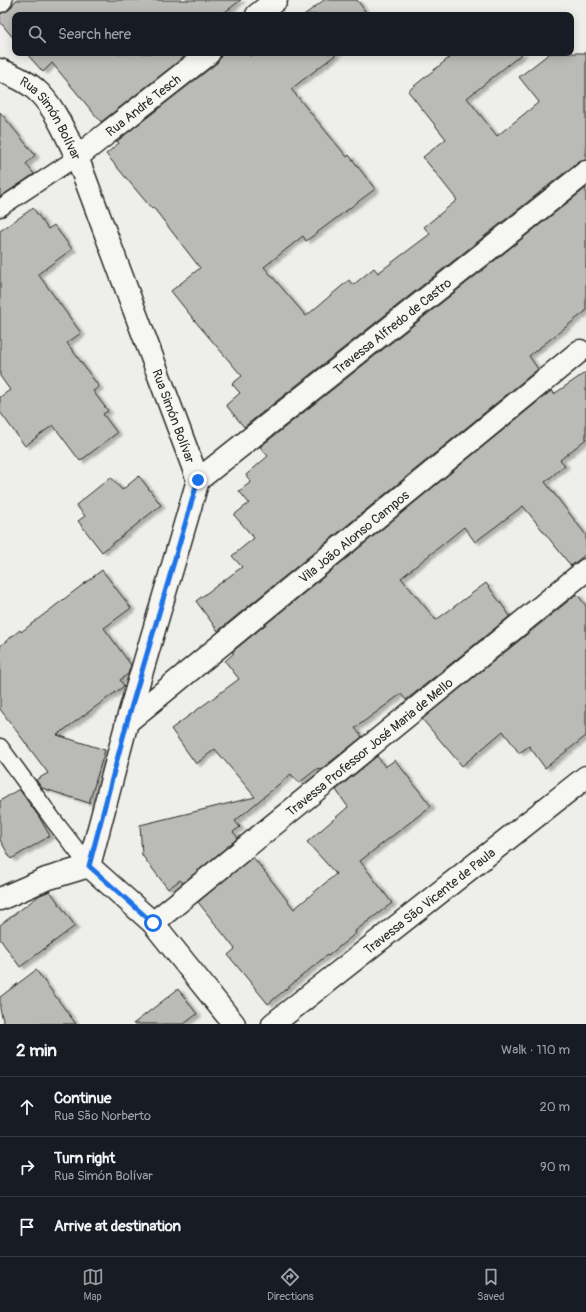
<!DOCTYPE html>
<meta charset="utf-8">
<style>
body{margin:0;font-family:Pangolin,sans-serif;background:#242831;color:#f1f3f6}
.stop{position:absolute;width:12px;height:12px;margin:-9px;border:3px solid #1a73e8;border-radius:50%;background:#fff}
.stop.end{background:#1a73e8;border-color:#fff;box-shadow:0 1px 4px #0008}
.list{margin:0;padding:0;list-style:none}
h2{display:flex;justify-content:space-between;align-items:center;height:52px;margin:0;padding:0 16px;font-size:17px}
h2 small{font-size:13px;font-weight:400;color:#9ea1a6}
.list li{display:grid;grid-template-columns:26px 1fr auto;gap:12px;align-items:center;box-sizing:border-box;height:60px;padding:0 16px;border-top:1px solid #363941}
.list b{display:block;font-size:15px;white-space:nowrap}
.list p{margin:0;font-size:13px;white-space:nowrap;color:#9ea1a6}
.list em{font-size:13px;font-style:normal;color:#9ea1a6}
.icon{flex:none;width:22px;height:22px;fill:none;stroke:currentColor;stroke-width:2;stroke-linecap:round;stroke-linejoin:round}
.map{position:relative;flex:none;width:586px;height:1024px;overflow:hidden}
.search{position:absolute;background:#171b24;box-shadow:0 2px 10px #0003;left:12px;right:12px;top:12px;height:44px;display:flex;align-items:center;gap:10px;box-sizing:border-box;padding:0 14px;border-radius:8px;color:#9ea1a6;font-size:15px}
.sheet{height:232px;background:#171b24}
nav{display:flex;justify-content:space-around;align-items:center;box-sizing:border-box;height:56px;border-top:1px solid #363941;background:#171b24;font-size:11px;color:#9ea1a6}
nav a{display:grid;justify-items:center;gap:2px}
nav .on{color:#98999b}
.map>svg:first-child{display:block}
</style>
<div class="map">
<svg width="586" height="1024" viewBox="0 0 586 1024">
<defs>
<filter id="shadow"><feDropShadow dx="4.5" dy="2.5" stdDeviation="1" flood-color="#0004"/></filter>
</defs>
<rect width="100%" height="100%" fill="#eeeeea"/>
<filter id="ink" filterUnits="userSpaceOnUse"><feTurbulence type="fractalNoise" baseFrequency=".025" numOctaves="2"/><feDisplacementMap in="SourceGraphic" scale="8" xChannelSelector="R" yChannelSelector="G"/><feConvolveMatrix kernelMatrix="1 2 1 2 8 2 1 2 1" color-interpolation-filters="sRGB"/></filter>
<g filter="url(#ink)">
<path fill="#babab7" stroke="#2b2b2b" filter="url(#shadow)" d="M16 0H241L221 15H15V40L0 22V14L9 10Z
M324 0H357L368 15H304Z
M26 53H189L101 122 52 63 43 72Z
M221 53H247L250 56 254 53H338L291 89 347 157 349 155 375 189 306 241 303 236 264 267 306 316 349 280 353 285 374 268 378 273 430 234 424 227 457 200 423 157 446 139 408 91 455 53H523L467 98 497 136 539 102 519 77 550 53H586V160L578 162 244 427 226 405 240 393 232 384 242 376 195 321 171 291 200 268 153 207 152 209 106 154 119 143 117 141 217 63 220 58Z
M0 112 35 155 26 164 34 174 0 197Z
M586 188V311L529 356 538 369 218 631 196 601 242 567 232 556 254 538 234 515 249 503 239 491 251 482 246 475 268 456 260 447Z
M33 208 48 229 54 225 72 249 38 274 81 333 67 343 99 387 93 391 108 411 103 414 117 433 80 461 53 425 25 446 0 412V397L10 390 0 376V231Z
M586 372V439L560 460 565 465 545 482 586 535V554L571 566 523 506 475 542 464 527 401 578 436 620 486 583 510 616 406 700 401 694 355 728 362 737 320 770 318 768 299 783 291 774 235 821 240 827 233 832 238 838 183 883 180 880 168 889 142 855 140 825 255 797 215 749 196 764 171 729 239 679 225 661 234 653 232 652 552 390 554 394Z
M139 476 161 505 102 552 78 521 85 516 76 505 111 477 122 490Z
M102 570 131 608 104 628 131 665 128 674 120 680 124 686 57 735 105 750 89 803 42 788 36 780 48 773 0 709V646L20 630 21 632Z
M577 594 586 606V736L545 768 529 746 519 753 503 731 462 766 422 719Z
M377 756 385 767 395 760 431 806 360 861 392 903 355 931 356 933 328 956 327 955 268 1004 228 955 235 949 198 902 253 857 294 909 336 874 307 842 348 807 336 790Z
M19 789 39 817 50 836 11 859 0 840V801Z
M50 891 75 926 20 967 0 939V925L40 895Z
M36 970 76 1024H4L0 1009V997Z
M178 989 197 1014 184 1024H133Z"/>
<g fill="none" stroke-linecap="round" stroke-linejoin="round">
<g stroke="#2b2b2b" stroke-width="19">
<path id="lane" d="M0 208 77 157
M0 747 54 821 89 866"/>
</g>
<g stroke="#2b2b2b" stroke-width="25">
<g id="street">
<path d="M0 1 1 0"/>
<path d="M257 15 276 0"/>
<path id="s1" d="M77 157 209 53"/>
<path id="s2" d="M198 480 586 172"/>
<path id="s3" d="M127 722 580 351"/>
<path id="s4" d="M153 923 586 570"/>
<path id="s5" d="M273 1024 586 777"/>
</g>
</g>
<g stroke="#2b2b2b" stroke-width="25">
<g id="secondary">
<path id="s6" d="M0 70C12 75 25 80 35 89 55 106 65 134 77 157L198 480 127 722 89 866"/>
<path d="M89 866 153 923 234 1024"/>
<path d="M0 899 46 879 89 866"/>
</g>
</g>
<use href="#lane" stroke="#f6f6f2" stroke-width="16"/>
<use href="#street" stroke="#f6f6f2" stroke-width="22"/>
<use href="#secondary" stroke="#f6f6f2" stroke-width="22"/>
</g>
</g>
<g fill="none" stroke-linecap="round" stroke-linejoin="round" filter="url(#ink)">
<path stroke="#1a73e8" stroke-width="5" d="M153 923 89 866 127 722 198 480"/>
</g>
<g text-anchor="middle" stroke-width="3" stroke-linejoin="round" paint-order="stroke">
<g font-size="13" fill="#2b2b2b" stroke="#f6f6f2">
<text dy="5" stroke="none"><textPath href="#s1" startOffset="84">Rua André Tesch</textPath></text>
<text dy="5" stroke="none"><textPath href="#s6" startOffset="73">Rua Simón Bolívar</textPath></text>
<text dy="5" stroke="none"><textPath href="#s2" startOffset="248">Travessa Alfredo de Castro</textPath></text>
<text dy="5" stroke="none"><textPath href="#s6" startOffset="397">Rua Simón Bolívar</textPath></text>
<text dy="5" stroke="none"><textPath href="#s3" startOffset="293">Vila João Alonso Campos</textPath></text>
<text dy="5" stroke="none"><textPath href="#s4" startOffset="279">Travessa Professor José Maria de Mello</textPath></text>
<text dy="5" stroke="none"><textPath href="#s5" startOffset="199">Travessa São Vicente de Paula</textPath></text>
</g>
</g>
</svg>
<div class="stop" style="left:153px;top:923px"></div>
<div class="stop end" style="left:198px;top:480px"></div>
<div class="search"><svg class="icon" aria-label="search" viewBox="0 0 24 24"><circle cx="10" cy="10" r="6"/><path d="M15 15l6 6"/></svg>Search here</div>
</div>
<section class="sheet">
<h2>2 min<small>Walk · 110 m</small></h2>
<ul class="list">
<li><svg class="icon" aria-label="ahead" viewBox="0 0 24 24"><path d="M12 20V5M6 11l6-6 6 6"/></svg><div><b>Continue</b><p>Rua São Norberto</p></div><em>20 m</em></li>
<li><svg class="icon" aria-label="right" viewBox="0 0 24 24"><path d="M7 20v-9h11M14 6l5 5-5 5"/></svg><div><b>Turn right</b><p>Rua Simón Bolívar</p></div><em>90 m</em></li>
<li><svg class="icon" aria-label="arrive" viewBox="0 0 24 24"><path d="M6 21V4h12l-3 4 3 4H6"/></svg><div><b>Arrive at destination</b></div></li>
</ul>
</section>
<nav>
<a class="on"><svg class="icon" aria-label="map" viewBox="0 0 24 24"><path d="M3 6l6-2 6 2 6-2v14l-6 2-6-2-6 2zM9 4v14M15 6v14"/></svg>Map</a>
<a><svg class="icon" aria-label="directions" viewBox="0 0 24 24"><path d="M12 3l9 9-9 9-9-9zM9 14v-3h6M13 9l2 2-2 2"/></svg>Directions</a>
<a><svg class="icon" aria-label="saved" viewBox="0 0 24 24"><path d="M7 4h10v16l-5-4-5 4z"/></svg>Saved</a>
</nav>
